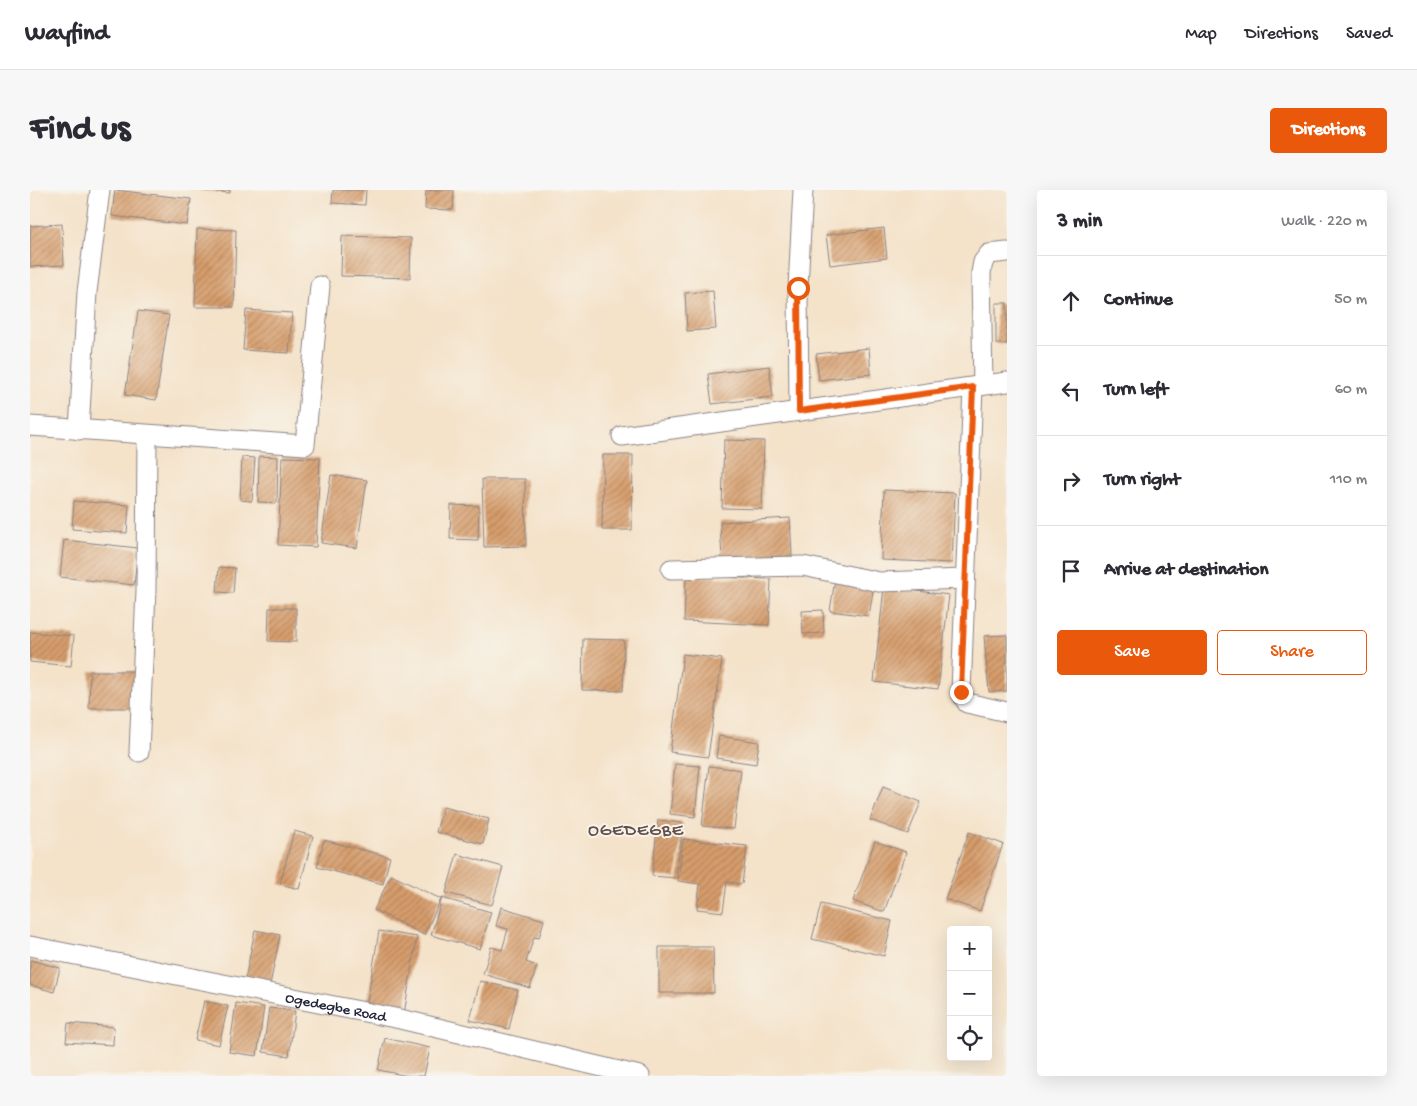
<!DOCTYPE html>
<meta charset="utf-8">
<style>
body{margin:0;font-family:"Gochi Hand",sans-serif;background:#f7f7f7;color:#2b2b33}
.controls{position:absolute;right:15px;bottom:15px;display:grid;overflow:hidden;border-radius:5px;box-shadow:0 5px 20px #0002}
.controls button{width:45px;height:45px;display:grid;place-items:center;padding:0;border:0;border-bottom:1px solid #e1e1e2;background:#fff;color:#2b2b33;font:25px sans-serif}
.stop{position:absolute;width:15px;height:15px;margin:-11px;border:4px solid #ea580c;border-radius:50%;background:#fff}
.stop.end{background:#ea580c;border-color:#fff;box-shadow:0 1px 5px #0008}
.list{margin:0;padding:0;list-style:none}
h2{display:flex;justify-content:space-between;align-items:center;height:65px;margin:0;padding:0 20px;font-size:21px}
h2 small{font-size:16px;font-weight:400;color:#7c7c81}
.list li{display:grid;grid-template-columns:32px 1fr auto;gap:15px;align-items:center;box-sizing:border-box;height:90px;padding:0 20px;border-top:1px solid #e1e1e2}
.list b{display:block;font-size:19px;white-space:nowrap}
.list em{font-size:16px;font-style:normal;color:#7c7c81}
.actions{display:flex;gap:10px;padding:15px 20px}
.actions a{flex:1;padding:11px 0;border:1px solid #ea580c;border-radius:5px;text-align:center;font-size:18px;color:#ea580c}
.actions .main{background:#ea580c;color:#fff}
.icon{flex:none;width:28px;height:28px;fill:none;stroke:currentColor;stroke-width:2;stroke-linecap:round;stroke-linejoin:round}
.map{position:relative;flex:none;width:977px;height:886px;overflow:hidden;border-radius:5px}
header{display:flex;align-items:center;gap:30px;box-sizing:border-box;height:70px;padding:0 25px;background:#fff;border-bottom:1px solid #e1e1e2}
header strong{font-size:24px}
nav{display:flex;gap:28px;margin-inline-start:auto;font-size:18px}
.intro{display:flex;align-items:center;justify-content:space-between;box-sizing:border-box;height:120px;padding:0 30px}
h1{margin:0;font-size:35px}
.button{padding:12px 22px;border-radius:5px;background:#ea580c;color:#fff;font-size:18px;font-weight:700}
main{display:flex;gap:30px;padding:0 30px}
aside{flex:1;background:#fff;border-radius:5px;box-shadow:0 5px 20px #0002}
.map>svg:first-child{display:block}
</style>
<header>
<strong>Wayfind</strong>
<nav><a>Map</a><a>Directions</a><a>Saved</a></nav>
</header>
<div class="intro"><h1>Find us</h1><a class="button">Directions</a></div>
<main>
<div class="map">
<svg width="977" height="886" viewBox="0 0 977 886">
<defs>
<pattern id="building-hatch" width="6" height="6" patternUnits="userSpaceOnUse" patternTransform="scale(1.25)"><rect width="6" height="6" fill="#d79d6c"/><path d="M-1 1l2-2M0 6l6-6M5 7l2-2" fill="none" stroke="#ae805a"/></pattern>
</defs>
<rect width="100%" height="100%" fill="#f7f3e8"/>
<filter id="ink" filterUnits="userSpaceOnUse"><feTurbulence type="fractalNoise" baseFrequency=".02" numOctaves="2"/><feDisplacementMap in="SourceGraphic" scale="10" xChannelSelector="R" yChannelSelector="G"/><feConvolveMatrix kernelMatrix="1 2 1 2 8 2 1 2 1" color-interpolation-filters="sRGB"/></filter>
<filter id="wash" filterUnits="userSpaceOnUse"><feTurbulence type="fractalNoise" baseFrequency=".0096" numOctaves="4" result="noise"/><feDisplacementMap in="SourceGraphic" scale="20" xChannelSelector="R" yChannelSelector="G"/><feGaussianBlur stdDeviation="1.12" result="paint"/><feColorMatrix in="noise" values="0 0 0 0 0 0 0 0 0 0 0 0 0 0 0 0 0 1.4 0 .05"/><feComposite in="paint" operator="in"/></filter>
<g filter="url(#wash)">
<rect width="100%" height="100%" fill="#f4e2c9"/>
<g id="blocks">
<path fill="url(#building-hatch)" d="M85 0 161 9 157 35 82 26Z
M165 0H200V3Z
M303 0H336L335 15 302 13Z
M396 0H424L423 20 395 19Z
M32 34 34 75 0 77V36Z
M854 38 857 68 800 75 796 45Z
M167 39 206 40 204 117H165Z
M312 46 381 48 380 88 311 86Z
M683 101 686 139 657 141 655 103Z
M966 113H977V154H966Z
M216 120 262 123 259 163 213 160Z
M108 121 139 125 126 210 95 205Z
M839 158 841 184 789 190 786 164Z
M739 176 743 207 682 214 678 184Z
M694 250 734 251 732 319 692 318Z
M573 265H603L602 340H572Z
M229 266 248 267 247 313 228 312Z
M212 267 225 268 222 311 210 310Z
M252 267 290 268 286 357 248 355Z
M301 285 337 290 327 358 291 353Z
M452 289H495L496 356 454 357Z
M854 300 925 303 922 373 851 370Z
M44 311 99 315 97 343 42 339Z
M421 315 449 316 448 350 420 349Z
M760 328 762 366 692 370 690 332Z
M34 350 108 358 104 395 30 387Z
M189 377 205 378 203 403 187 402Z
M656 386 741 389 739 435 654 431Z
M805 389 844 395 839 426 800 421Z
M854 397 919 405 908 499 844 492Z
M239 418H266V452L238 451Z
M793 420 794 443 773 444 772 421Z
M0 442 44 446 41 476 0 472Z
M977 445V501L959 502 954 446Z
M553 449 594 450 593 501 552 500Z
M653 464 692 469 678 567 640 562Z
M60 481H105V518H59Z
M689 546 729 552 726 574 686 568Z
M645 574 670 576 665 627 640 624Z
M679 576 711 580 704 639 672 636Z
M853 597 891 612 878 644 840 630Z
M413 617 459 629 453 654 406 642Z
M628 630 653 633 646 688 622 686Z
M264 641 283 646 269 699 250 694Z
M939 642 973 654 950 721 915 709Z
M653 649 717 656 712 694 697 692 693 722 667 719 670 694 648 691Z
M294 650 360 667 353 694 287 677Z
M845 651 876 662 854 722 823 711Z
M427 664 473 677 462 715 416 703Z
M361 685 411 709 394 745 344 720Z
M412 708 461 722 450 759 401 745Z
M791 714 862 731 854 766 782 749Z
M471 717 514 730 509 748 504 747 496 772 507 776 500 798 453 784 461 757 472 760 478 739 466 736Z
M225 740 250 745 240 795 215 790Z
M349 741 387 747 374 824 336 818Z
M629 757H683L684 803H629Z
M0 770 30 778 24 802 0 795Z
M450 791 488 800 479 839 440 830Z
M174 811 198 816 189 855 165 850Z
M206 813 234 817 227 866 199 862Z
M239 818 265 821 259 866 233 862Z
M38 833 84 837 83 855 36 852Z
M355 848 400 858 394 886H378L348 880Z"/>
</g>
</g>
<g filter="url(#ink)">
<use href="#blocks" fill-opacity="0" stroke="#8b8282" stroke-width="1"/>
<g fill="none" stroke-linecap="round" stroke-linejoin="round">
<g stroke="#8b8282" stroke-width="21">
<g id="street">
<path d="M953 195 951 83 953 72 959 64 977 62"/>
<path d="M943 197 931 502 937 513 977 522"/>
<path d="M769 221 768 98 773 0"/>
<path d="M0 236 275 255 290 96"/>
<path d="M49 240 57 102 70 0"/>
<path d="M592 246 977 192"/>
<path d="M641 379 773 376 849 392 935 389"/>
<path d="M109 562 116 401 117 245"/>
<path id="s1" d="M0 756 370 829 610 886"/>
</g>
</g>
<use href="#street" stroke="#fff" stroke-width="19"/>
</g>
</g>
<g fill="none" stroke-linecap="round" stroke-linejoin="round" filter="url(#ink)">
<path stroke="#ea580c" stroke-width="6" d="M768 98 769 221 943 197 931 502"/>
</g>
<g text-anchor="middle" stroke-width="4" stroke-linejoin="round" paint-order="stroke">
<g font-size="15" fill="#22223b" stroke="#f7f3e8">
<text dy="5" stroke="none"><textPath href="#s1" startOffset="312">Ogedegbe Road</textPath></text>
</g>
<g font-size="18" letter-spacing="1" fill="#614d4c" stroke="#f7f3e8">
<text x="606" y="645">OGEDEGBE</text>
</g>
</g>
</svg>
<div class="controls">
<button>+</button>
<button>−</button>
<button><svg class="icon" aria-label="locate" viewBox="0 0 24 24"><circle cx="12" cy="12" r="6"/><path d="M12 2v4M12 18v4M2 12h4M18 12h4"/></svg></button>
</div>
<div class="stop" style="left:768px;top:98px"></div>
<div class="stop end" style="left:931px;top:502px"></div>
</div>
<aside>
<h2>3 min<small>Walk · 220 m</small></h2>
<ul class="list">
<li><svg class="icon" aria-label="ahead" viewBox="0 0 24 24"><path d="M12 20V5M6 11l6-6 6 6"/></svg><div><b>Continue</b></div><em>50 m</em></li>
<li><svg class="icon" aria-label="left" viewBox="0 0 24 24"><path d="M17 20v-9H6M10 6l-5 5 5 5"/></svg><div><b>Turn left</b></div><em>60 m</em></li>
<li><svg class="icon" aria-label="right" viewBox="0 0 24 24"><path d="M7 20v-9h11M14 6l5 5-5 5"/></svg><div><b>Turn right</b></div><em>110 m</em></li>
<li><svg class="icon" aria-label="arrive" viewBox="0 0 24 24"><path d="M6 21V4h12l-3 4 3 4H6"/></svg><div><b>Arrive at destination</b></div></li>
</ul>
<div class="actions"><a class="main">Save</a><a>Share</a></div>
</aside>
</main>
